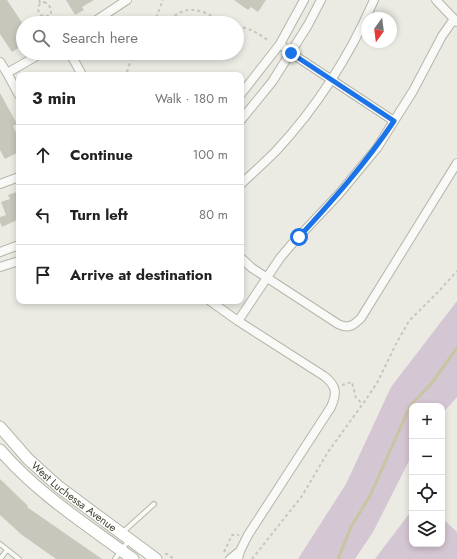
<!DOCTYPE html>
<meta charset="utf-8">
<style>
body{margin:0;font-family:Jost,sans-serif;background:#f2f2f2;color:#222}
.controls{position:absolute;right:12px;bottom:12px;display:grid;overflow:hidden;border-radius:8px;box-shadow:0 2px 6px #0003}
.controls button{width:36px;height:36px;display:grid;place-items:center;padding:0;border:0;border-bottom:1px solid #e0e0e0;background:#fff;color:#222;font:20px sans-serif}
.compass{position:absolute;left:361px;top:12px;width:36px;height:36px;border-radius:50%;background:#fff;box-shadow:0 2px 6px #0003;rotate:194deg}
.stop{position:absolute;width:12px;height:12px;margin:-9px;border:3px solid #1a73e8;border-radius:50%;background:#fff}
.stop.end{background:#1a73e8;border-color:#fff;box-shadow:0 1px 4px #0008}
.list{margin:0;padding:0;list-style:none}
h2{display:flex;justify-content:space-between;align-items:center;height:52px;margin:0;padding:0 16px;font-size:17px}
h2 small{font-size:13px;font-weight:400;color:#767676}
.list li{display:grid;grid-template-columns:26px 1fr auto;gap:12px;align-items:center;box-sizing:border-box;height:60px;padding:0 16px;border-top:1px solid #e0e0e0}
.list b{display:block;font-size:15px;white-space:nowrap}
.list em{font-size:13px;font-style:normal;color:#767676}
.icon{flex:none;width:22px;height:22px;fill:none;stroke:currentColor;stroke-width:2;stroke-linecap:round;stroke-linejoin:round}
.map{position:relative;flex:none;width:457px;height:559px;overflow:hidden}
.search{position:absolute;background:#fff;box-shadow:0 2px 6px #0003;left:16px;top:16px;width:228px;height:44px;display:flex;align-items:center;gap:10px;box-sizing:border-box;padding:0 14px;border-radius:22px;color:#767676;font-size:15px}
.panel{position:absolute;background:#fff;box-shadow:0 2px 6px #0003;left:16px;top:72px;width:228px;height:232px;border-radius:8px}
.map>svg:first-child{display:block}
</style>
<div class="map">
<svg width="457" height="559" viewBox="0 0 457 559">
<rect width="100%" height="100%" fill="#ebebe4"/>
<path fill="#d4c6d2" d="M457 301V397L442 414V406H412V455L373 532 355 559H298L346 484 391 387Z
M412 510V544H442V518L457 532V559H375Z"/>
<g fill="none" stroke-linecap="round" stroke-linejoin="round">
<path stroke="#c8c6a2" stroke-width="3" d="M338 559 351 527 370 496 410 406 431 384 457 348"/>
</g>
<path fill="#c7c7bc" d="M0 0H7L23 24V45L12 52 0 34Z
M66 0H94L82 7 84 10 75 15Z
M234 0H266L258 12 251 7 248 10Z
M0 93 17 124 13 126 19 139V152L5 159 0 150Z
M19 191V219L2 227 0 222V217L6 215 1 202 10 199 8 195Z
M0 479 28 506 27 507 102 559H56L22 535 0 515Z"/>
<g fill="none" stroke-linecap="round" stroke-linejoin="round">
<g stroke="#b5b5a9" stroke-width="6">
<path id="lane" d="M123 532 154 504
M0 544 19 559
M0 559 7 550
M115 559 129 540"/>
</g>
<g stroke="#b5b5a9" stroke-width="10">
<path id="street" d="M436 0 457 22
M92 23 127 0
M280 44 291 53 394 121
M70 53 82 75
M0 62 7 73 19 95
M7 73 42 53
M241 94 280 44 304 0
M241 120 272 82 308 25 321 0
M0 184 19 177
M241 184C253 173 265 162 276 151 317 107 350 55 374 0
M0 252 19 245
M241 258 252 268 338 324C348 329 353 326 361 318L457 163
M0 267 19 261
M210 301 238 321 324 376C337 386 337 393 331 407L248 535 240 551 238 559
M238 321 280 258 291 245 339 194 377 148 413 91 442 36 454 19
M230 559 240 551"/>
</g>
<g stroke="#b5b5a9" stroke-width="13">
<g id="secondary">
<path id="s1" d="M0 427 28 459 59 487 156 559"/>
<path d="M0 450C39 495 86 524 133 559"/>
</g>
</g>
<path stroke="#c5c6be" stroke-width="2" stroke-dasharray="3 3" stroke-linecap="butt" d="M39 0 41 4
M44 2 48 4 51 9V14L45 17 41 15 38 10 39 5Z
M48 16 52 23
M55 23 61 22 66 23
M154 23 163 0
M165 23C171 19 177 13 184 11 197 7 213 15 222 23
M237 27C249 27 259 34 269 41
M127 72 133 53
M342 385 352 382 356 398 363 404
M224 552 232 535H239
M165 554H167L174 559
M252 559 302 496 328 452 367 398 377 383 396 344 409 321 439 291 457 271"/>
<use href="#lane" stroke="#f9f9f7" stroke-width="4"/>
<use href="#street" stroke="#f9f9f7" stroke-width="8"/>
<use href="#secondary" stroke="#fff" stroke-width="11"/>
</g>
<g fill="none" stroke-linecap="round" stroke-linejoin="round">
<path stroke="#1a73e8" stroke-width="5" d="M291 53 394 121C366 163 333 200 299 237"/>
</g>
<g text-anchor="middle" stroke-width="3" stroke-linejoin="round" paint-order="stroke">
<g font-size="11" fill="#41422d" stroke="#f8f8f4">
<text dy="4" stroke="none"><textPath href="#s1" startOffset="102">West Luchessa Avenue</textPath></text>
</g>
</g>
</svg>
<div class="controls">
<button>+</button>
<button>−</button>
<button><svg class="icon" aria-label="locate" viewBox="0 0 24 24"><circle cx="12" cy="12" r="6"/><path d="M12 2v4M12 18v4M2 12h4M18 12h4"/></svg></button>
<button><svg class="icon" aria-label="layers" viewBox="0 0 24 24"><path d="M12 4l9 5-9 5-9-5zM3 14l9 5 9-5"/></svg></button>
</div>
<svg class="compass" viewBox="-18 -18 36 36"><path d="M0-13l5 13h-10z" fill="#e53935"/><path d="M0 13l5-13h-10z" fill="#767676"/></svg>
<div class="stop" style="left:299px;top:237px"></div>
<div class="stop end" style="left:291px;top:53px"></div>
<div class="search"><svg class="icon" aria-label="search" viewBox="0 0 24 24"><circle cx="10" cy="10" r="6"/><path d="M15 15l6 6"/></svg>Search here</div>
<section class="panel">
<h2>3 min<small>Walk · 180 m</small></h2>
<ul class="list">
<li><svg class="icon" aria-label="ahead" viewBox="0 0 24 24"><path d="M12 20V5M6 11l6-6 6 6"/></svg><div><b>Continue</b></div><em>100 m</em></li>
<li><svg class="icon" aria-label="left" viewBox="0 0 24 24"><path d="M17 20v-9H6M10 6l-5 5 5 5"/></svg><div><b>Turn left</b></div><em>80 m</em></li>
<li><svg class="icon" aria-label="arrive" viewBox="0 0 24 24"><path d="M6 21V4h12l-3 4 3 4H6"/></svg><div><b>Arrive at destination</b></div></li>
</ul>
</section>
</div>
